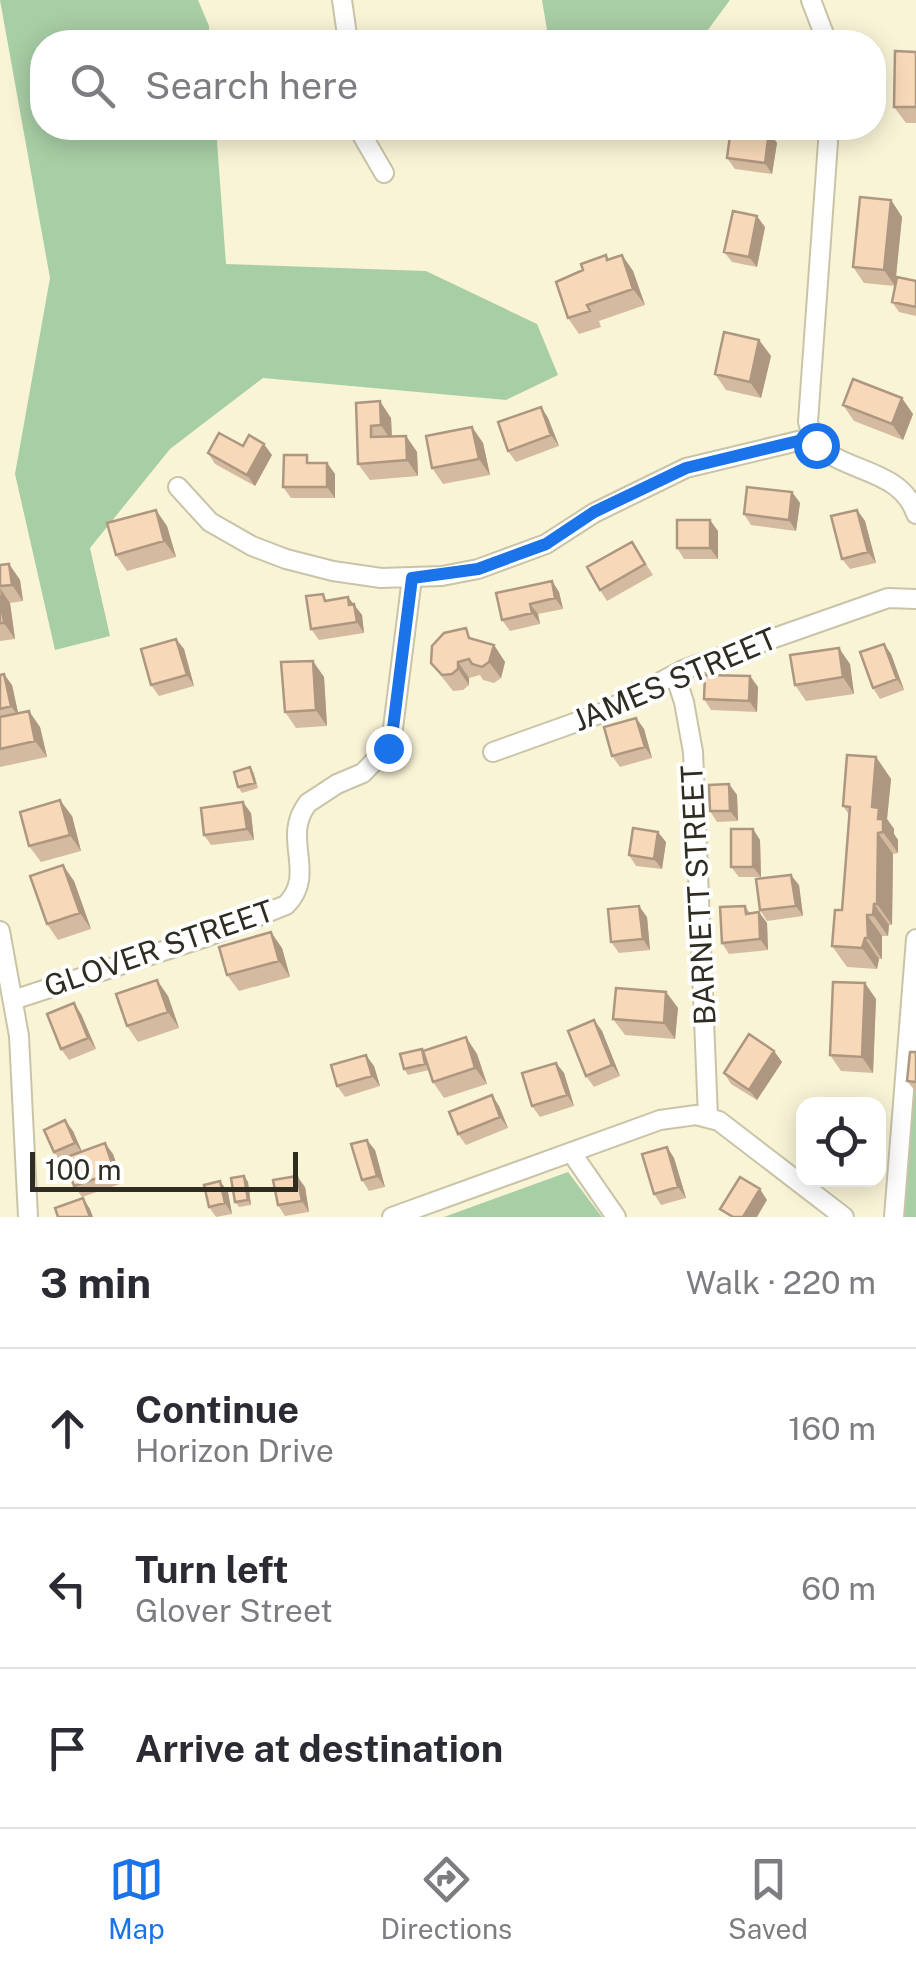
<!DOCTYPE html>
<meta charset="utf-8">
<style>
body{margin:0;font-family:"Public Sans",sans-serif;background:#f2f2f3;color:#2b2b33}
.controls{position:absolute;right:30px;bottom:30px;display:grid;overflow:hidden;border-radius:20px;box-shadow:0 5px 25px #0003}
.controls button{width:90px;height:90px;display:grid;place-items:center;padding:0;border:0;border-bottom:2px solid #e1e1e2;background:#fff;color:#2b2b33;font:50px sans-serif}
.scale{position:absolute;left:30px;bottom:25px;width:268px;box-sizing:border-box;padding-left:10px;border:5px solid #2f2d22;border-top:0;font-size:28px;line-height:35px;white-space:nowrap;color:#2f2d22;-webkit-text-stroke:8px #fff;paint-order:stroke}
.stop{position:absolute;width:30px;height:30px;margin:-22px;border:8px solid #1a73e8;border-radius:50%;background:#fff}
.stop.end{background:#1a73e8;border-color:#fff;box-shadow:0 2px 10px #0008}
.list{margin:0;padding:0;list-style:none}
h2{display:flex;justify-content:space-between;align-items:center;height:130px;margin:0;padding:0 40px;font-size:42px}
h2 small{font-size:32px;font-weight:400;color:#7c7c81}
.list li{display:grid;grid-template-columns:65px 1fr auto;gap:30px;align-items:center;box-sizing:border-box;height:160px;padding:0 40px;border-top:2px solid #e1e1e2}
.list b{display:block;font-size:38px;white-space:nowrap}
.list p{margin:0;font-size:32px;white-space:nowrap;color:#7c7c81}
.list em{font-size:32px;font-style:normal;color:#7c7c81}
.icon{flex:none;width:55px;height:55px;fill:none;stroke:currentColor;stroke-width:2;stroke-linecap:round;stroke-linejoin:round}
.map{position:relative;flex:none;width:916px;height:1217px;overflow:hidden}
.search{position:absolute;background:#fff;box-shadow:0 5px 25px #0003;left:30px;right:30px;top:30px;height:110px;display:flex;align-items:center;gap:25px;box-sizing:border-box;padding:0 35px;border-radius:40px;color:#7c7c81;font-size:38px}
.sheet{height:610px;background:#fff}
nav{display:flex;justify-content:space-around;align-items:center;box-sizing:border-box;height:140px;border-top:2px solid #e1e1e2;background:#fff;font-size:28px;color:#7c7c81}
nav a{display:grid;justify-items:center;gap:5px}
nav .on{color:#1a73e8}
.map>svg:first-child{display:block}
</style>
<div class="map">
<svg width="916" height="1217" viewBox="0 0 916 1217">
<rect width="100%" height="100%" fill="#faf4d7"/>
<path fill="#a8cea5" d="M0 0H198L209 26 210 42H42V128H216L226 264 426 271 537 324 558 375 506 400 263 378 170 449 90 548 110 636 55 650 15 474 50 278Z
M542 0H730L699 42H549Z
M916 1067V1217H903Z
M568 1172 602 1217H444Z"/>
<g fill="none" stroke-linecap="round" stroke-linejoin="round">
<g stroke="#c9c4a8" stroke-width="22">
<path id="minor" d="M342 0 348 42
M811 0 827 42
M358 128 384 173
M813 439 808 422 829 128
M178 487 210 522 252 546 286 559 333 571 381 578 442 576 478 569 546 544 594 513 686 468 798 441 813 439C839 474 900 466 916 514
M675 675 684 702 693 752 708 1117
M493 752 602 713 683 670 888 598 916 599
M0 931 19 1036 28 1217
M13 1000 206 937 286 905C318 873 280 838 308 803L337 784 363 773 388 747 392 736 412 578
M571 1152 616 1217
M392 1217 660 1120 696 1115 719 1121 844 1217
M894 1217 916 939"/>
</g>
<use href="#minor" stroke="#fff" stroke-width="18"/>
</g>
<path fill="#d4ba9e" d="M916 52V123H906L894 107Z
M769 132 777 143 772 174 735 169 727 158Z
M891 200 902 217 895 286 864 283 853 267Z
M765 227 757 267 732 262 724 252Z
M606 255 608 260 622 255 633 271 645 305 599 321 601 327 579 334 568 318 583 270Z
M916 281V316L899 312 892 302Z
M759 340 771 356 761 398 726 390 715 374Z
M356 403 391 418 392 436H406L417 452 418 476 370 480 358 464Z
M843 405 913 414 903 440 854 421Z
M541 407 548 418 559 446 516 462 508 451Z
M472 427 483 443 490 475 443 484 432 468Z
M243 446 272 455 255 486 215 464 208 453Z
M313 463H327L335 474V498H291L283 487Z
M792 492 800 503 796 531 751 525 744 514Z
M857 510 865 521 876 563 850 569 842 559Z
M167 526 176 557 127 571 116 555Z
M718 531V559H684L677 548Z
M632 542 653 575 607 601 600 590Z
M9 564 20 580 23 601 10 603 15 639 0 641V565Z
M552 581 559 592 563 609 538 614 540 624 510 631 502 620Z
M348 597 362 615 364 633 319 640 311 629 328 601Z
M176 639 184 649 194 686 159 696 151 685Z
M474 639 494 645 505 662 501 678 494 683 483 680 480 675 469 678V685L463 690 453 691 431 663Z
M884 644 891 654 904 690 880 699 873 688Z
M850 664 854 694 806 701 795 685Z
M0 675 12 685 18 713 40 727 47 757 0 767Z
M750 676 758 687 757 712 711 710 704 699Z
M324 677 327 726 296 728 285 712Z
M636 718 644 729 652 758 620 767 612 756Z
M876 757 891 779 887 819 894 829V834L898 840V853L893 854 892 925H889L888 936H882V959H879L877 969 847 967 832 946 842 910 850 816 843 806Z
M250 767 254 773 258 788 242 793 238 787Z
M729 784 737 795 738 821 717 822 710 811Z
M251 813 254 840 211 845 204 835Z
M72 816 81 851 41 862 29 846Z
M753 829 760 840 761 877H739L731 867Z
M666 842 662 869 636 866 629 855Z
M74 881 91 929 58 940 47 924Z
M799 885 803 916 767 921 760 910Z
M745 906 750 913 759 912 767 923 768 950 729 954 722 943Z
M647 917 650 950 619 953 611 942Z
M282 948 290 977 239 991 227 975Z
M666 992 678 1008 675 1039 625 1035 613 1019Z
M168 996 179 1028 138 1042 127 1026Z
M876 999 873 1073 841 1071 830 1055Z
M81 1014 96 1049 69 1060 61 1049Z
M594 1020 602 1031 620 1076 594 1087 586 1076Z
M424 1051 477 1054 487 1084 444 1098 433 1082 429 1070 408 1075 404 1069Z
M774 1051 782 1062 757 1100 731 1084 724 1073Z
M916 1052V1092L907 1081Z
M556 1063 564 1073 574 1106 540 1117 532 1106Z
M374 1066 380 1086 345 1097 337 1086Z
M499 1106 508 1128 466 1145 458 1134Z
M73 1131 82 1152 113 1154 123 1183 82 1197 74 1186 66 1161 61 1163 54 1152Z
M667 1147 674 1158 686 1198 661 1205 654 1194Z
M375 1150 385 1187 369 1191 362 1180Z
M244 1176 248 1182 251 1205 239 1207 235 1202Z
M305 1187 309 1212 285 1216 278 1205Z
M228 1192 232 1214 216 1217 209 1207Z"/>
<path fill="#ad9781" d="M769 132 777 143 772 174 765 163Z
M891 200 902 217 895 286 884 270Z
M757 216 765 227 757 267 749 257Z
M622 255 633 271 645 305 633 289Z
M759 340 771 356 761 398 750 382Z
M902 398 913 414 903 440 892 424Z
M380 401 391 418 392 442 381 425Z
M541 407 548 418 559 446 551 435Z
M472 427 483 443 490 475 479 459Z
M406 436 417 452 418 476 407 460Z
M264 444 272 455 255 486 247 475Z
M327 463 335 474V498L327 487Z
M792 492 800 503 796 531 789 520Z
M156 510 167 526 176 557 164 541Z
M857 510 865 521 876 563 868 552Z
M710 520 718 531V559L710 548Z
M9 564 20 580 23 601 12 585Z
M552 581 559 592 563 609 555 598Z
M0 588 10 603 15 639 4 623Z
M348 597 362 615 364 633 357 622 349 605Z
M530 604 538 614 540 624 532 613Z
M176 639 184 649 194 686 187 675Z
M884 644 891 654 904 690 897 679Z
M494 645 505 662 501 678 489 662Z
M839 648 850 664 854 694 843 677Z
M313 661 324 677 327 726 316 710Z
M458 662 469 678V685L458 669Z
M4 674 12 685 19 717 11 706Z
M750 676 758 687 757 712 749 701Z
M29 711 40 727 47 757 35 741Z
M636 718 644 729 652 758 645 747Z
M876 757 891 779 887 819 894 829V834L898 840V853L883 832 872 807Z
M729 784 737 795 738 821 730 811Z
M60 800 72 816 81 851 70 835Z
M243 802 251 813 254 840 247 829Z
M753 829 760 840 761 877 753 867Z
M658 832 666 842 662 869 654 859Z
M878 833 893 854 892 925 877 904Z
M63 865 74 881 91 929 80 913Z
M791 875 799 885 803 916 796 906Z
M874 904 889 925 888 936 873 915Z
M639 906 647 917 650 950 643 939Z
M759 912 767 923 768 950 760 939Z
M867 915 882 936V959L868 938Z
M271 932 282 948 290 977 279 961Z
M865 938 879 959 877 969 862 948Z
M157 980 168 996 179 1028 168 1012Z
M865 983 876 999 873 1073 862 1057Z
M666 992 678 1008 675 1039 664 1023Z
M74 1003 81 1014 96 1049 88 1038Z
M594 1020 602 1031 620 1076 612 1065Z
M466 1037 477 1054 487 1084 475 1068Z
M774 1051 782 1062 757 1100 749 1090Z
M366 1055 374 1066 380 1086 372 1076Z
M556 1063 564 1073 574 1106 567 1095Z
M492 1095 499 1106 508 1128 500 1117Z
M65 1120 73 1131 83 1154 75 1143Z
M367 1140 375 1150 385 1187 377 1176Z
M105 1143 113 1154 123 1183 115 1172Z
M878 1145 883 1151 879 1181 878 1180Z
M667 1147 674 1158 686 1198 678 1187Z
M244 1176 248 1182 251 1205 248 1200Z
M297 1176 305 1187 309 1212 302 1201Z
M220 1181 228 1192 232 1214 225 1203Z
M760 1189 767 1200 757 1217H743Z
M83 1198 90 1209 93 1217H90Z"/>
<path fill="#f7d8b8" stroke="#ad9781" stroke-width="2.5" d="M895 51 916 52V107H894Z
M731 128 769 132 765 163 727 158Z
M860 197 891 200 884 270 853 267Z
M733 211 757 216 749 257 724 252Z
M606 255 607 260 622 255 633 289 587 305 590 311 568 318 556 282 583 270 581 264Z
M897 277 916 281V307L892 302Z
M724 332 759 340 750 382 715 374Z
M853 379 902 398 892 424 843 405Z
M380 401 381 425 371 426V437L406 436 407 460 358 464 356 403Z
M541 407 551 435 508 451 498 422Z
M472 427 479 459 432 468 426 436Z
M219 433 243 446 249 435 264 444 247 475 208 453Z
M284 455H307V463H327V487H283Z
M747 487 792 492 789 520 744 514Z
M156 510 164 541 116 555 107 523Z
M857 510 868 552 842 559 831 516Z
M677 520H710V548H677Z
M632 542 645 564 600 590 587 567Z
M9 564 12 585 0 586V565Z
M552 581 555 598 530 604 532 613 502 620 496 593Z
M323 594 325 601 348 597 349 605 354 604 357 622 311 629 306 596Z
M0 595 4 623H0Z
M466 628 469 638 494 645 489 662 482 667 472 664 469 659 458 662V669L452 674 442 675 431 663 432 646 444 633Z
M176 639 187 675 151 685 141 649Z
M884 644 897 679 873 688 860 652Z
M839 648 843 677 795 685 790 655Z
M313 661 316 710 285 712 281 662Z
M4 674 11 706 0 709V675Z
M705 675 750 676 749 701 704 699Z
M29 711 35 741 0 749V717Z
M636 718 645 747 612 756 604 727Z
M847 755 876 757 872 807 879 808 878 819H883V832L878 833 877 904H874L873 915H867L868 938H865L862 948 832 946 835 910H842L850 807 843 806Z
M250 767 255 783 238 787 234 772Z
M729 784 730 811H710L709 785Z
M60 800 70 835 29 846 20 812Z
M243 802 247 829 204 835 201 808Z
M633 828 658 832 654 859 629 855Z
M731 829H753V867H731Z
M63 865 80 913 47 924 30 876Z
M791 875 796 906 760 910 756 879Z
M639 906 643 939 611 942 608 909Z
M745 906 746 914 759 912 760 939 722 943 720 907Z
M271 932 279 961 227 975 219 947Z
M157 980 168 1012 127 1026 116 994Z
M833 982 865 983 862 1057 830 1055Z
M616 988 666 992 664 1023 613 1019Z
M74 1003 88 1038 61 1049 47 1014Z
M594 1020 612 1065 586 1076 568 1031Z
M749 1034 774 1051 749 1090 724 1073Z
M466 1037 475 1068 433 1082 423 1051Z
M422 1049 425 1064 404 1069 400 1054Z
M910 1052H916V1082L907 1081Z
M366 1055 372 1076 337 1086 331 1065Z
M556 1063 567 1095 532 1106 522 1073Z
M492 1095 500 1117 458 1134 449 1112Z
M65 1120 75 1143 54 1152 44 1130Z
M367 1140 377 1176 362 1180 351 1144Z
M105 1143 115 1172 74 1186 64 1158Z
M667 1147 678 1187 654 1194 642 1154Z
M244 1176 248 1200 235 1202 231 1178Z
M297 1176 302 1201 278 1205 273 1180Z
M740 1177 760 1189 743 1217H733L720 1209Z
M220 1181 225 1203 209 1207 204 1185Z
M83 1198 90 1217H58L55 1208Z"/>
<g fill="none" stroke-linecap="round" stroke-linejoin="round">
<path stroke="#1a73e8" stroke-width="12" d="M388 748 392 736 412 578 478 569 546 544 594 512 686 468 798 441 813 440 816 445"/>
</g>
<g text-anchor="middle" stroke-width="8" stroke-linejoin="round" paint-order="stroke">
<g font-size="30" fill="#2f2d22" stroke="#fff">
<text transform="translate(675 680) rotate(-23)" y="10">JAMES STREET</text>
<text transform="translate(699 895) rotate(-93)" y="10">BARNETT STREET</text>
<text transform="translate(159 949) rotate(-19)" y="10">GLOVER STREET</text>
</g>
</g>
</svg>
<div class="controls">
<button><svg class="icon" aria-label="locate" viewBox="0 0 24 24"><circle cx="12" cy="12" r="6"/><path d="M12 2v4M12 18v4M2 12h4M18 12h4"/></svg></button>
</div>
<div class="scale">100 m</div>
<div class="stop" style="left:816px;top:445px"></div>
<div class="stop end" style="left:388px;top:748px"></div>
<div class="search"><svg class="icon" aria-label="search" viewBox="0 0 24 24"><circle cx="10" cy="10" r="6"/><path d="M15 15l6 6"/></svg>Search here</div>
</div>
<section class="sheet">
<h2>3 min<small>Walk · 220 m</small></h2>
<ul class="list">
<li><svg class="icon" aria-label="ahead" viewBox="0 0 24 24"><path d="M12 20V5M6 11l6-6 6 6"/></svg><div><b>Continue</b><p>Horizon Drive</p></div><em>160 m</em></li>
<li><svg class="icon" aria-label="left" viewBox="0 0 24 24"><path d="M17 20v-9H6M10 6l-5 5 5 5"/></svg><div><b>Turn left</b><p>Glover Street</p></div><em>60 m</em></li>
<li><svg class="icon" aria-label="arrive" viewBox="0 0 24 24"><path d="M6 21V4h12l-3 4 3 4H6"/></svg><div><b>Arrive at destination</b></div></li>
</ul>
</section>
<nav>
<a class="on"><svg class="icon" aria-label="map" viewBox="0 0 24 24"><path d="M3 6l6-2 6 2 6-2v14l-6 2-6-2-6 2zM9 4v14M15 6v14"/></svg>Map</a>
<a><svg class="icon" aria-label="directions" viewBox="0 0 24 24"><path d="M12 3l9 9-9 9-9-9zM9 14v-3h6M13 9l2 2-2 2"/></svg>Directions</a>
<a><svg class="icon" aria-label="saved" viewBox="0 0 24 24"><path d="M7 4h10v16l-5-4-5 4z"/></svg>Saved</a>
</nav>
